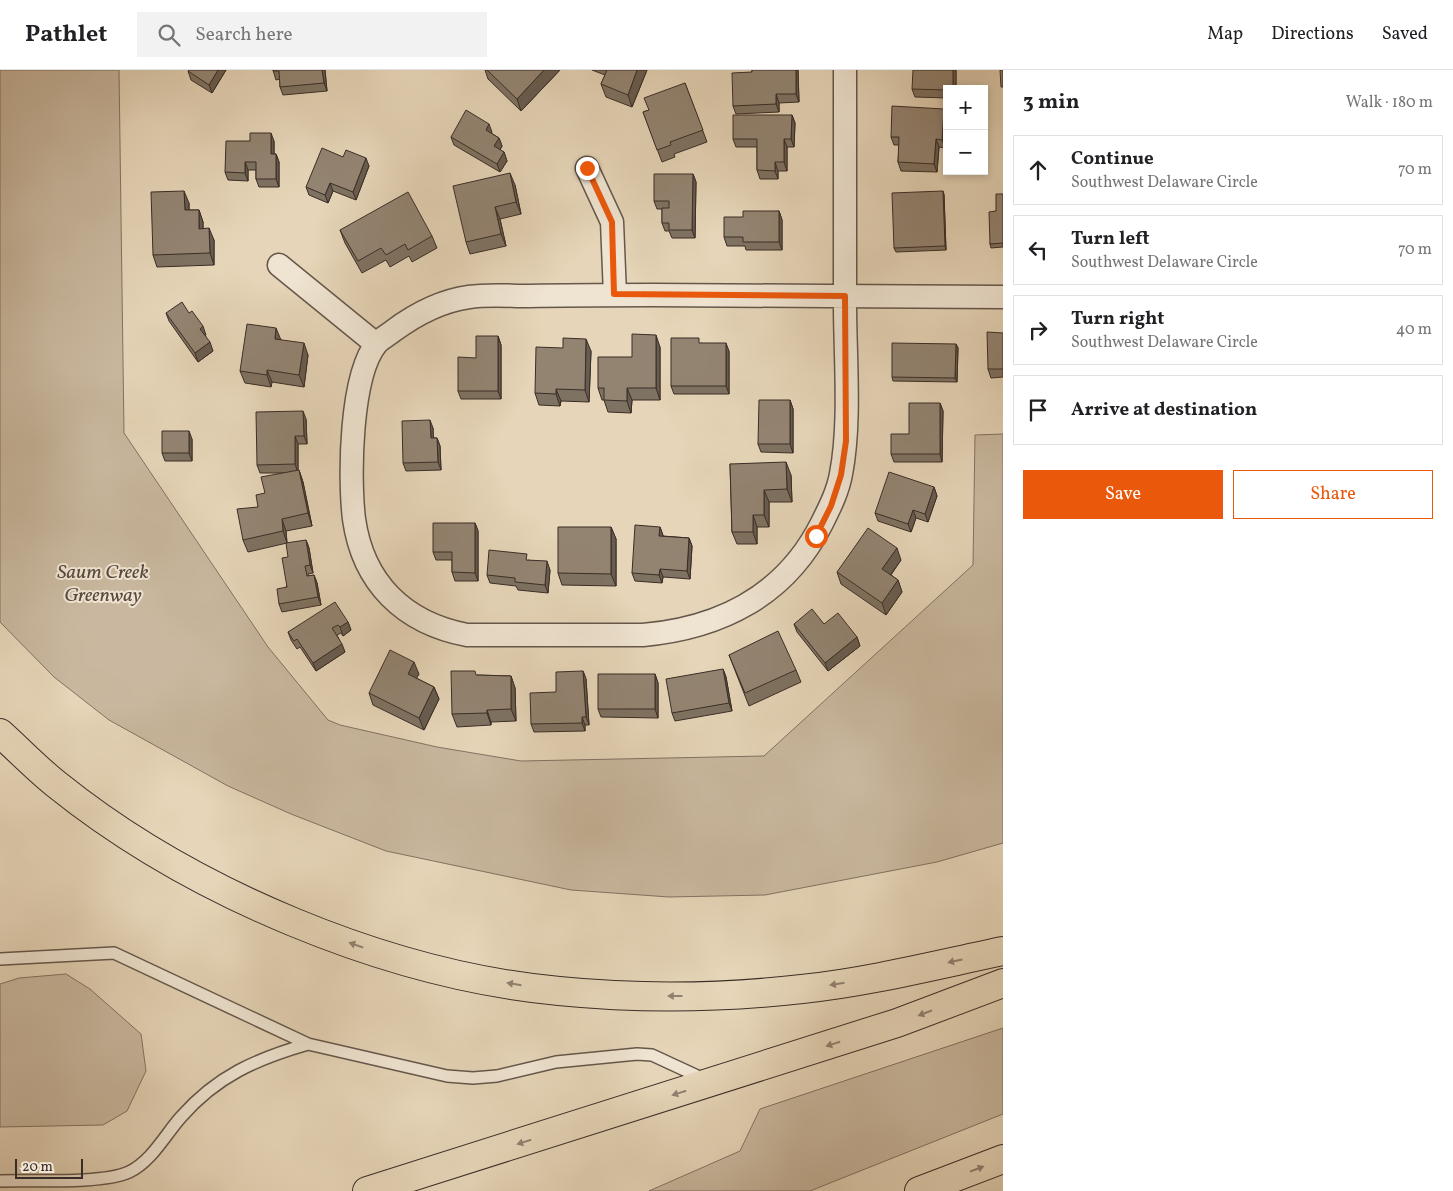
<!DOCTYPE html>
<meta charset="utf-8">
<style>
body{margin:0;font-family:Vollkorn,serif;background:#f2f2f2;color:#202124}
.controls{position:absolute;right:15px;top:15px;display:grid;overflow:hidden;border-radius:0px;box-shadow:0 2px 8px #0003}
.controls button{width:45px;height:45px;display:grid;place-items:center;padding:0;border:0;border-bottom:1px solid #e0e0e0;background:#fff;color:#202124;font:25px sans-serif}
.scale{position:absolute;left:15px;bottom:12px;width:68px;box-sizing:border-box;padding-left:5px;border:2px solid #3a2d27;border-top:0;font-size:14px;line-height:18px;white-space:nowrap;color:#3a2d27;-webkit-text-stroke:4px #efe4d1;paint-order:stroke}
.stop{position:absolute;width:15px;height:15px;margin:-11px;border:4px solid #ea580c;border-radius:50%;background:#fff}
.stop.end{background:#ea580c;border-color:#fff;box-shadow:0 1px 5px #0008}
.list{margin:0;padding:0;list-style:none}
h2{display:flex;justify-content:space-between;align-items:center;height:65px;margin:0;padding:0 20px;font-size:21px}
h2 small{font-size:16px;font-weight:400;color:#757577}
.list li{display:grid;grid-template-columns:32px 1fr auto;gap:15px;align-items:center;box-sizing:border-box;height:70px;margin:0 10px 10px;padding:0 10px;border:1px solid #e0e0e0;border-radius:0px}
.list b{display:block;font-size:19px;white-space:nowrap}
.list p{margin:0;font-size:16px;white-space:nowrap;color:#757577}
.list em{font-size:16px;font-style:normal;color:#757577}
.actions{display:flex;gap:10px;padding:15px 20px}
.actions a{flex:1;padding:11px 0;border:1px solid #ea580c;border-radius:0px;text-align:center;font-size:18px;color:#ea580c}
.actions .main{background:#ea580c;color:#fff}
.icon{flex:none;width:28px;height:28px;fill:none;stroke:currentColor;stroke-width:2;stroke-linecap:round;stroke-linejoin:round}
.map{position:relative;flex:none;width:1003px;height:1121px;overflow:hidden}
header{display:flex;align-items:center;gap:30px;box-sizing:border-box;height:70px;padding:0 25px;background:#fff;border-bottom:1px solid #e0e0e0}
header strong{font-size:24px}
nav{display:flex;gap:28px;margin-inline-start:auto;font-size:18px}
.search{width:350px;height:45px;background:#f2f2f2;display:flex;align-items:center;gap:12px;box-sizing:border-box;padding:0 18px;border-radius:0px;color:#757577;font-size:19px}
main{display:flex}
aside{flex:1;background:#fff}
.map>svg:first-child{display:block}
</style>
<header>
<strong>Pathlet</strong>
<div class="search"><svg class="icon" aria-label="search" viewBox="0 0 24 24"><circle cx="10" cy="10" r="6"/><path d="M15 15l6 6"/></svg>Search here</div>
<nav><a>Map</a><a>Directions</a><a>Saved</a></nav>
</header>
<main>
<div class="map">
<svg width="1003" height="1121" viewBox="0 0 1003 1121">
<rect width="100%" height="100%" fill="#e6d5b8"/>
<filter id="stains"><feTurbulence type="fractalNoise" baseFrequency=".004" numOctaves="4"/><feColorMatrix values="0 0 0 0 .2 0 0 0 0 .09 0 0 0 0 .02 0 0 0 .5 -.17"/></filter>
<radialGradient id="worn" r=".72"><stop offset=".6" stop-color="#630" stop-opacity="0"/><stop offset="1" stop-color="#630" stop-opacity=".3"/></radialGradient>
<path fill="#c9b89f" stroke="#827263" d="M0 0H119L124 363 268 577 328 650 340 655 437 677 521 691 764 686 973 495 975 365 1003 364V773L937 792 765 825 669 827 571 820 386 781 291 744 228 716 109 650 54 607 0 552Z
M66 904 90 919 141 964 146 1001 127 1041 103 1055 0 1057V914L19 908Z
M1003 958V1044L810 1121H649L740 1081 760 1039Z"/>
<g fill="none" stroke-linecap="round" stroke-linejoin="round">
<g stroke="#65574b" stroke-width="14">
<path id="lane" d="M0 889 114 883 308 974 447 1006 473 1008 497 1006 556 992 637 984 652 985 706 1010
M0 1111C31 1110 104 1114 129 1102 151 1092 165 1065 181 1047 217 1006 256 989 308 974"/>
</g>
<g stroke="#65574b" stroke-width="25">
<path id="street" d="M845 0C845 78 845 156 845 234 845 287 851 352 841 404 838 421 830 437 822 453 786 525 721 558 643 565H467C404 553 363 513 354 449 349 408 350 305 377 273 381 269 388 265 393 261 416 244 440 231 469 227 488 224 509 226 529 226 570 225 612 225 653 225 770 226 886 226 1003 227
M587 98 612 152 615 225
M279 195 376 274"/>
</g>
<g stroke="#3a2d27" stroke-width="30">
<path id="highway" d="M0 663C19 680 36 698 56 714 190 822 387 905 559 921 639 929 722 928 802 919 869 912 936 895 1003 881
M367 1121 897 953 1003 913
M919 1121 1003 1089"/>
</g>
<use href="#lane" stroke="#efe4d1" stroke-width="11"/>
<use href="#street" stroke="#efe4d1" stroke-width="22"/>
<use href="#highway" stroke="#e6d5b8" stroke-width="28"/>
</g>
<path fill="#7e7262" stroke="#3a2d27" d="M189 0H226L212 23 191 10 188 1Z
M273 0H325L327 21 283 25 280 17V9L276 10Z
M485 0H560L521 41 488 9Z
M592 0H647L632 37 606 27 601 14 605 5Z
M752 0H798L799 32 779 33V42L736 44 733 36 752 2Z
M956 0V19H947V28L915 27 912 19Z
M685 13 707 72 674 84 675 87 662 92 643 42 649 40Z
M792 45 795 53 794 77H787V101H778V109H760L757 100V77H736L733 69Z
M947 47 945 78 939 77 937 102 901 101 898 92 899 75H894L891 67Z
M492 62 491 63 499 68 502 76 500 80 504 82 507 91 500 102 454 75 451 67Z
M274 71V84H276L279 92V117H259L256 109V100H248V111L228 110 225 102Z
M343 87 369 96 356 130 333 121 328 133 309 125 306 117Z
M693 104 696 112 695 168H672L669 161H665L662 153V139H657L654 131Z
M515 115 521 144 500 149 506 176 470 184 466 172Z
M943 121 944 125 946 180 896 182 894 178Z
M1003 124V177L991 178 990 174 996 141Z
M189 133V140H199L203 152V158L214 170V195L157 197 153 185Z
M779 141 782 150V180H746L745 176H727L724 167 743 147Z
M340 160 432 166 437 178 412 192 409 186 390 197 386 190 362 203 345 173Z
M166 243 206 265H205L213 281 198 292 169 251Z
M1003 263V307L991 308 988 299Z
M498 266 501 275V329H461L458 321 476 288Z
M281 270 308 285 304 317 272 312 271 317 245 313 240 301Z
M701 273 729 281V324H674L671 316Z
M956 274 958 278 957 312 893 311 892 307Z
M660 277V330H632L631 343 608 342 604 330H602L598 318 632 287Z
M591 281 589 332 561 331 560 336 539 335 535 323Z
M790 330 793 339V383L761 382 758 374Z
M940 333 943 341 942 392H894L891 384 909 364Z
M306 349 307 374H298V400H299L303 412 312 456 286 461 287 473 248 482 243 470 258 437 265 423 284 403H260L257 395Z
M433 358V368H437L440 376 441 400 406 401 403 393Z
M192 369V391H165L162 383Z
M730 394 791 405 792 432H769V457H757V474H737L732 462Z
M934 417 937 426 928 452 916 448 911 462 878 451 875 443Z
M475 453 478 461V511H455L452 502V490H436L433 482Z
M611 457 616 469V516L562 515 558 503Z
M660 457 663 466 689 468 692 476 690 509 663 507 662 513 635 511 632 503Z
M306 470 309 478 313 503 308 504 309 506 314 505 317 513 321 535 282 542 279 534Z
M529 490 550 500 548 523 518 520 516 516 490 513 487 505Z
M901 490 891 505 898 510 902 522 886 545 841 514 837 502Z
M348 552 351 560 343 566 341 563 337 565 345 582 316 601 300 577 297 579 291 570 288 562Z
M794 554H824L857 567 860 576 828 601 797 562Z
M729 585 796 600 801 612 749 636Z
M723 599 726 607 732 641 675 651 672 643Z
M583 601 586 609 589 655H585V661L534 662 531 654 556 622Z
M419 604 416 608 434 617 439 629 424 660 373 635 369 623Z
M655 604 658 613V648L601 647 598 639Z
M477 605 511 606 515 618 516 651 491 652V655L457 657 452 644Z"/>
<path fill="#675c50" stroke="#3a2d27" d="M218 0H226L212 23 209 15Z
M322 0H325L327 21 324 13Z
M544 0H560L521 41 517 29Z
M637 0H647L632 37 628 25Z
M796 0H798V1L799 32 796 24Z
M953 0H956V19H953Z
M776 24 779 33V42L776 34Z
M944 39 947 47 945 78 942 70Z
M792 45 795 53 794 77 791 69Z
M489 54 492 62 489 68 486 60Z
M271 63 274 71V92L271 84Z
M499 68 502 76 497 85 494 76Z
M784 69 787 77V101L784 92Z
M936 69 939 77 937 102 934 94Z
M504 82 507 91 500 102 497 94Z
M276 84 279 92V117L276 109Z
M366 88 369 96 356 130 353 122Z
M245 92 248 100V111L245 103Z
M775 92 778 101V109L775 101Z
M510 103 515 115 521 144 516 132Z
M693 104 696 112 695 168 692 160Z
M330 113 333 121 328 133 325 125Z
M184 121 189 133V152L185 140Z
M943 121 944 125 946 180 945 176Z
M495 137 500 149 506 176 501 164Z
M199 140 203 152V171L199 159Z
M779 141 782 150V180L779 172Z
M209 158 214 170V195L210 183Z
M203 256 206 265 203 267 200 259Z
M276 258 281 270 275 269Z
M656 265 660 277V330L656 318Z
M498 266 501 275V329L498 321Z
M586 269 591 281 589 332 585 320Z
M210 272 213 281 198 292 195 283Z
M304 273 308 285 304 317 299 305Z
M726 273 729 281V324L726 316Z
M956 274 958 278 957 312 955 308Z
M267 300 272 312 271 317 267 305Z
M627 318 632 330 631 343 627 331Z
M556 319 561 331 560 336 556 324Z
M790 330 793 339V383L790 374Z
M940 333 943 341 942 392 940 384Z
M303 341 306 349 307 374 304 366Z
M430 350 433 358 434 377 431 368Z
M189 361 192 369V391L189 383Z
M295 366 298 374V403L295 394Z
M437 368 440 376 441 400 438 392Z
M786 392 791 405 792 432 787 419Z
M299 400 303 412 312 456 308 443Z
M934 417 937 426 928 452 925 444Z
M764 420 769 432V457L764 445Z
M913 440 916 448 911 462 908 454Z
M753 445 757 457V474L753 462Z
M282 449 286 461 287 473 283 461Z
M475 453 478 461V511L475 503Z
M611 457 616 469V516L611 504Z
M660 457 663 465 662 474 659 466Z
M689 468 692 476 690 509 687 501Z
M306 470 309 478 313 503 310 495Z
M897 478 901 490 886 511 882 499Z
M547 491 550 500 548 523 545 515Z
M660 499 663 507 662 513 659 505Z
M314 505 317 513 321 535 318 527Z
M898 510 902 522 886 545 882 533Z
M348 552 351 560 343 566 340 557Z
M857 567 860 576 828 601 825 593Z
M342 574 345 582 316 601 313 593Z
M414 592 419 604 412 616 408 604Z
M723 599 726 607 732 641 729 633Z
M583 601 586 609 589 655 586 647Z
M655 604 658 613V648L655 639Z
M511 606 515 618 516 651 511 639Z
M434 617 439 629 424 660 419 648Z
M487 640 491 652V655L487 643Z
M582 647 585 655V661L582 653Z"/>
<path fill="#938472" stroke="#3a2d27" d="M189 0H218L209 15 188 1Z
M273 0H322L324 13 280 17 279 1H273Z
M487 0H544L517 29Z
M607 0H637L628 25 601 14Z
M752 0H796V24H776V34L733 36 732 3 752 2Z
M913 0H953V19H947V20L912 19Z
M1000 0H1003V17H1001Z
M685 13 703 60 670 72 671 75 657 80 643 42 649 40 644 28Z
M892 36 944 39 942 70 936 69 934 94 898 92 899 67H891Z
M466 40 489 54 486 60 499 68 494 76 504 82 497 94 451 67Z
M733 45H792L791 69H784V92H775V101L757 100V69H733Z
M250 63H271V84H276V109H256V92H245V103L225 102 226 71H250Z
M322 78 343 87 346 80 366 88 353 122 330 113 325 125 306 117Z
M510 103 516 132 495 137 501 164 466 172 453 116Z
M654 104H693L692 160H669V153H662V138H669V131H654Z
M184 121 185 140H199V159L209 158 210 183 153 185 151 122Z
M943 121 945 176 894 178 892 123Z
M408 122 432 166 408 180 405 174 386 185 381 178 358 191 340 160Z
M996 124H1003V173L990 174 989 142 996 141Z
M743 141H779V172H743V167H724V147H743Z
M182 232 189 243 192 241 203 256 200 259 210 272 195 283 166 243Z
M247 254 276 258 275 269 304 273 299 305 267 300V305L240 301Z
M987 262 1003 263V299H988Z
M632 264 656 265V318H627V331L604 330V318H598V287H632Z
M476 266H498V321H458V287L476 288Z
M563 268 586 269 585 320 556 319V324L535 323 536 277 563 278Z
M671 268H699V273H726V316H671Z
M892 273 956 274 955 308 892 307Z
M759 330H790V374H758Z
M909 333H940V384H891V364H909Z
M303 341 304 366H295V394L257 395 256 342Z
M430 350 431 368H437L438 392 403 393 402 351Z
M162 361H189V383H162Z
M786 392 787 419 764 420V445H753V462H732L730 394Z
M299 400 308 443 282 449 283 461 243 470 237 439 258 437 256 425 265 423 261 407Z
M889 402 934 417 925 444 913 440 908 454 875 443Z
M433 453H475V503L452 502V482H433Z
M635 455 660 457 659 466 689 468 687 501 660 499 659 505 632 503Z
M558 457H611V504L558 503Z
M868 458 897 478 882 499 898 510 882 533 837 502Z
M306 470 310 495 305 496 307 506 314 505 318 527 279 534 277 519 287 517 282 488 288 487 286 473Z
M489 480 527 484 526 490 547 491 545 515 515 512V508L487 505Z
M335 532 348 552 340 557 338 555 332 558 342 574 313 593 297 569 294 571 288 562Z
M812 539 824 554 838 543 857 567 825 593 794 554Z
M778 561 796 600 745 623 729 585Z
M390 580 414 592 408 604 434 617 419 648 369 623Z
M723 599 729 633 672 643 666 609Z
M451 601H475L476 605 511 606V639L487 640V643L452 644Z
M583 601 586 647H582V653L531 654 530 623 556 622V602Z
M598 604H655V639H598Z"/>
<defs><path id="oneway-solid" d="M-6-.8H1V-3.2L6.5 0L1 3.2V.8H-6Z" transform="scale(1.25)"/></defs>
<g fill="#908170">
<use href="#oneway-solid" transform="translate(356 875) rotate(-161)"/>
<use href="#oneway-solid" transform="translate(955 891) rotate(168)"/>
<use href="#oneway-solid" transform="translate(514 914) rotate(-171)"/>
<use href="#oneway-solid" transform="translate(837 914) rotate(171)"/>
<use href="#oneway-solid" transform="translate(675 926) rotate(180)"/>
<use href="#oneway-solid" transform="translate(925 943) rotate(159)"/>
<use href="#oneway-solid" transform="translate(833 974) rotate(162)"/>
<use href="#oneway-solid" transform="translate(679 1023) rotate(163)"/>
<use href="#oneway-solid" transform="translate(524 1072) rotate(163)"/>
<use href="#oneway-solid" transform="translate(977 1099) rotate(-21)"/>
</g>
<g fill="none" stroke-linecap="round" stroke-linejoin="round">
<path stroke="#ea580c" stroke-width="6" d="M587 98 612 152 614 224 845 226 846 371 841 405 831 436 816 466"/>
</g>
<g text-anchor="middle" stroke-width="4" stroke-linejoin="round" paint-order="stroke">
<g font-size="20" font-style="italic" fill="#57493f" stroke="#efe4d1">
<text x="103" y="508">Saum Creek<tspan x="103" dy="23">Greenway</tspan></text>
</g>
</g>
<rect width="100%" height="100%" filter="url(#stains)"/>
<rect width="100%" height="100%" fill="url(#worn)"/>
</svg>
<div class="controls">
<button>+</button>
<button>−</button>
</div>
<div class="scale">20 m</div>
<div class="stop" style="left:816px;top:466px"></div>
<div class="stop end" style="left:587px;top:98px"></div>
</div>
<aside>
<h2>3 min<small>Walk · 180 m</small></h2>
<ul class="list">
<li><svg class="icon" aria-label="ahead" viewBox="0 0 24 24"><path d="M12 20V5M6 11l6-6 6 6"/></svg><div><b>Continue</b><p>Southwest Delaware Circle</p></div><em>70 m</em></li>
<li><svg class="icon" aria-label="left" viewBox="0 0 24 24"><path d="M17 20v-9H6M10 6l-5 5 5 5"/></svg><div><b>Turn left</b><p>Southwest Delaware Circle</p></div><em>70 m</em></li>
<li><svg class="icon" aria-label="right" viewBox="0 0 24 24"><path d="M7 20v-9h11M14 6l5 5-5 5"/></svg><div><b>Turn right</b><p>Southwest Delaware Circle</p></div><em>40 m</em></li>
<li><svg class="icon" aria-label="arrive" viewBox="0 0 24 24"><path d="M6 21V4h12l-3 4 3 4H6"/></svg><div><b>Arrive at destination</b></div></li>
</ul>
<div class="actions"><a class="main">Save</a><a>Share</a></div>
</aside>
</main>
